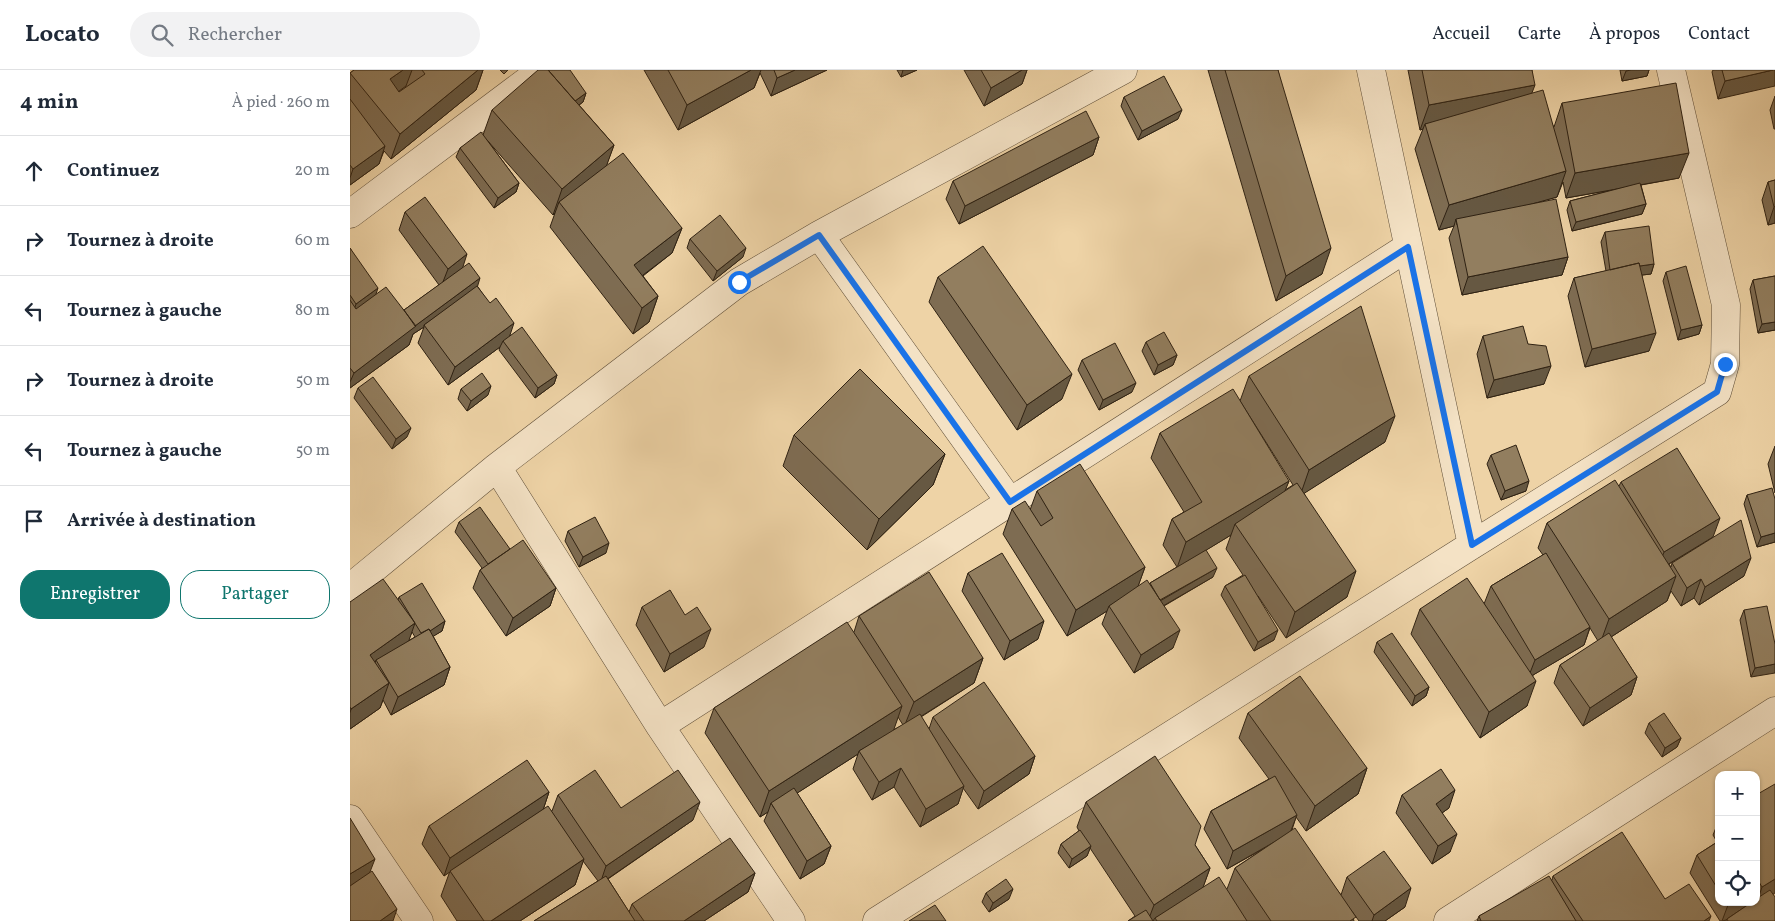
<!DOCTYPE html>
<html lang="fr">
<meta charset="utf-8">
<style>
body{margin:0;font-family:Vollkorn,serif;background:#f2f2f3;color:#1f2937}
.controls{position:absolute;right:15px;bottom:15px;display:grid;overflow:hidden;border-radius:10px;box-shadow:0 1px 4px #0004}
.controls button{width:45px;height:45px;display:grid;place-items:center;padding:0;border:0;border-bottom:1px solid #e0e1e3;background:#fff;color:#1f2937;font:25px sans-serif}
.stop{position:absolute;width:15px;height:15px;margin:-11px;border:4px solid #1a73e8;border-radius:50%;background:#fff}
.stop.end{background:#1a73e8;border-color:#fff;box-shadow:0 1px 5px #0008}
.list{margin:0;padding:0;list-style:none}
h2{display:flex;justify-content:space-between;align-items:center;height:65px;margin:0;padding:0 20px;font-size:21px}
h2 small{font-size:16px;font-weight:400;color:#747a83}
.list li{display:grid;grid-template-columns:32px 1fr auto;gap:15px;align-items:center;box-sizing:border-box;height:70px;padding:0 20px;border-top:1px solid #e0e1e3}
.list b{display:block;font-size:19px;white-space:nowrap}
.list em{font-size:16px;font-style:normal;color:#747a83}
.actions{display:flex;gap:10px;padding:15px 20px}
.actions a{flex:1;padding:11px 0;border:1px solid #0f766e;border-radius:20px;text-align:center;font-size:18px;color:#0f766e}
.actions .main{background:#0f766e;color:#fff}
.icon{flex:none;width:28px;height:28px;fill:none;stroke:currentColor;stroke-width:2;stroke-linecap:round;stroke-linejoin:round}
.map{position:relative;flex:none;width:1425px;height:851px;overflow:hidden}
header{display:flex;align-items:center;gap:30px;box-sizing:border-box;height:70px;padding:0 25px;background:#fff;border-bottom:1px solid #e0e1e3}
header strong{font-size:24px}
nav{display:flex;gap:28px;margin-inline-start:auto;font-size:18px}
.search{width:350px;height:45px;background:#f2f2f3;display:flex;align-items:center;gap:12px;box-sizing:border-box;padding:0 18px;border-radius:28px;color:#747a83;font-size:19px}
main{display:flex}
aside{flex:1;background:#fff}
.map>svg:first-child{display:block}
</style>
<header>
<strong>Locato</strong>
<div class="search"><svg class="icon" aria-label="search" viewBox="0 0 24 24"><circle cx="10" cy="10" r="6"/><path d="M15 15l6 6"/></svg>Rechercher</div>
<nav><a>Accueil</a><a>Carte</a><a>À propos</a><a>Contact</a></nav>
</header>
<main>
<aside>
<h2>4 min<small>À pied · 260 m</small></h2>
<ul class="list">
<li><svg class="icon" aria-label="ahead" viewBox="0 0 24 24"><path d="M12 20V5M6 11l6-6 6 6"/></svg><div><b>Continuez</b></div><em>20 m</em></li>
<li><svg class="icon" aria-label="right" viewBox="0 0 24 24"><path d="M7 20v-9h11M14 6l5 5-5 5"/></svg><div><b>Tournez à droite</b></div><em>60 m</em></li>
<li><svg class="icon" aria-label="left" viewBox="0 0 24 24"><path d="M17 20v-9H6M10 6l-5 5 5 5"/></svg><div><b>Tournez à gauche</b></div><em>80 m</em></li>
<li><svg class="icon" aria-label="right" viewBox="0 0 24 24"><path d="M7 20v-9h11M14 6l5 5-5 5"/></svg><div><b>Tournez à droite</b></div><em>50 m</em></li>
<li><svg class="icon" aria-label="left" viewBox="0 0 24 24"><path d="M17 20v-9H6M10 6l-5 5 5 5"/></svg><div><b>Tournez à gauche</b></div><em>50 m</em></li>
<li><svg class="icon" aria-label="arrive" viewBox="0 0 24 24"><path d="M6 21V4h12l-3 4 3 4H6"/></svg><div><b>Arrivée à destination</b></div></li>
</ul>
<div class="actions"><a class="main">Enregistrer</a><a>Partager</a></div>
</aside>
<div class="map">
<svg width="1425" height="851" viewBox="0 0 1425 851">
<rect width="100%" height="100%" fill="#eed3a6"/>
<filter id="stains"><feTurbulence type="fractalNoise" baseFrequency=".004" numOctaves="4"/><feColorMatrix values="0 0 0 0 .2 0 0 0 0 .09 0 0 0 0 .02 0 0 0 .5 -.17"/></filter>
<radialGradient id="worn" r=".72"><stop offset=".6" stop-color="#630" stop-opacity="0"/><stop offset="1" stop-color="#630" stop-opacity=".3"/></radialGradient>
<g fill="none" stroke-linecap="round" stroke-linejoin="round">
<g stroke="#5f4e38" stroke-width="29">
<path id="minor" d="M1021 0 1122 475
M0 144 192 0
M469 165 660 432
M147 397 310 656 441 851
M0 518 147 397 389 212 469 165 773 0
M310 656 1058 177
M0 749 69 851
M527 851 1122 475 1367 322 1375 294 1376 235 1321 0
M1098 851 1425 641"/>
</g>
<use href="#minor" stroke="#f4e2c5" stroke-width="28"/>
</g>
<path fill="#7e6c52" stroke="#2f2213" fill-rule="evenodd" d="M4 0H133L126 20 41 89 34 81 29 94 0 115V3Z
M150 0H158L154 4Z
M294 0H477L421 26 410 3 404 18 328 60Z
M547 0H567L551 7Z
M614 0H677L672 14 634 36Z
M858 0H928L972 204 926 231Z
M1058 0H1182L1181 24 1204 57 1212 33 1329 108 1291 115 1296 134 1292 144 1222 161 1217 140 1220 131 1262 120 1216 128 1213 112 1207 127 1177 135 1218 187 1212 205 1112 225 1099 168 1104 156 1089 160 1065 79 1073 59 1070 60Z
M1270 0H1299L1297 6 1272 11Z
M1363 0H1425L1368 29 1362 2Z
M236 23 233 32 229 35 264 75 256 96 332 158 322 183 293 206 308 226 299 252 283 264 200 157 205 143 203 145 137 70 169 113 166 122 144 138 106 87 110 78 133 65 142 40Z
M1425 26V59H1424L1420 40Z
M774 27 828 49 788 70 771 36Z
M749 67 743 85 609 154 596 129 603 111Z
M1425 110V153L1418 155 1412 130 1418 112Z
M55 142 112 198 128 217 160 265 207 305 204 314 185 328 149 280 150 277 98 315 68 273 74 257 63 264 59 275 0 318V178L26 224 54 240 89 215 49 160Z
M1255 162 1304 194 1301 204 1292 205 1299 281 1235 297 1218 226 1224 208 1256 201 1251 172Z
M340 169 393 187 363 211 337 178Z
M1316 202 1352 255 1349 264 1328 270 1313 211Z
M1425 206V260L1408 263 1400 219 1403 210Z
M588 207 712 329 667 360 579 232Z
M1133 266 1178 274 1194 314 1137 328 1127 284Z
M796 272 827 285 823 295 804 305 792 281Z
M732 290 782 322 749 340 728 300Z
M899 306 1035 372 954 423 997 527 936 568 908 526 924 570 904 581 871 525 875 516 893 505 876 479 881 465 841 489 863 507 814 536 823 578 784 603 752 554 757 541 717 566 653 464 662 439 680 440 687 421 795 497 788 516 799 514 800 513 827 497 813 475 822 449 834 442 801 388 810 363 939 411 935 420 943 415 890 331Z
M8 318 57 367 42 379 4 328Z
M111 319 138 325 117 341 108 329Z
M444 365 595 384 583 415 517 480 433 396Z
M1425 376V423L1418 394Z
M1141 385 1176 421 1151 430 1137 394Z
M1271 412 1363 467 1319 494 1321 497 1322 493 1394 506 1349 535 1344 528 1331 536 1321 521 1317 531 1261 567 1287 607 1281 625 1233 656 1204 613 1210 595 1248 571 1240 558 1234 575 1183 605 1177 636 1130 668 1061 564 1070 539 1134 534 1141 516 1193 485 1188 478 1197 453 1269 416Z
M1397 425 1425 429V472L1407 477 1394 434Z
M109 452 160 479 206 518 200 536 156 566 123 518 130 500 132 498 105 462Z
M218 461 256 483 229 497 215 471Z
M618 503 688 569 654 590 612 521Z
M49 527 95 551 92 561 83 566 100 597 94 615 41 645 33 630 30 638 0 659V532L48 530ZM62 562 65 567 58 571Z
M292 537 354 577 314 602 286 555Z
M1394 540 1425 574 1401 607 1390 550Z
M509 546 633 588 624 613 571 647 579 659 583 647 685 686 679 704 628 739 613 718 608 734 570 757 544 717 522 730 503 699 508 684 447 723 481 776 474 794 450 809 414 751 418 742 410 747 355 663 364 638 504 562ZM548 647 553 655 543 660Z
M1027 572 1079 617 1076 626 1062 636 1024 582Z
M898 643 1017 698 1008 724 956 761 946 747 942 760 991 825 997 807 1055 837 1035 851H1009L1001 840 1004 851H778L785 846 740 778 737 786 719 798 708 783 711 774 729 761 727 757 736 732 845 775 860 798 853 817 877 819 885 798 915 778 877 799 854 759 861 741 919 709 889 668Z
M1299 653 1331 668 1327 677 1312 687 1295 663Z
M199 722 193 740 202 741 208 725 271 738 343 750 258 809 279 842 282 834 405 803 398 822 354 851H184L248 811 233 791 225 815 170 851H107L91 826 100 801 94 806 72 774 79 756Z
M1052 725 1099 738 1092 743 1100 782 1082 794 1046 743Z
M1406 725 1423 824 1425 851H1376V850L1374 851H1370L1340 803 1347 785 1367 772 1363 765 1369 750V832H1406Z
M1203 806 1315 829 1359 851H1127L1129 846 1202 810Z
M636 823 659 829 639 842 632 832Z"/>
<path fill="#665842" stroke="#2f2213" d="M53 0H62L56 16 30 35 40 9Z
M128 0H133L126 20 41 89 50 64Z
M401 0H411L404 18 328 60 337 35Z
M445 0H477L421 26 427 8Z
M553 0H567L551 7Z
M672 0H677L672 14 634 36 641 18Z
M1281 0H1299L1297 6 1272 11 1276 1Z
M1423 0H1425V16L1368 29 1375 11Z
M1185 15 1175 41 1075 54 1073 59 1070 60 1079 35Z
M236 23 233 32 214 46 218 36Z
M832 40 828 49 788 70 792 61Z
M749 67 743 85 609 154 615 136Z
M264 75 255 100 209 132 205 143 203 145 212 119Z
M35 76 29 94 0 115V108L3 99Z
M1339 83 1329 108 1216 128 1225 103Z
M1216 101 1207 127 1107 155 1106 149 1104 156 1089 160 1099 135Z
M169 113 166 122 144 138 148 128Z
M1296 134 1292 144 1222 161 1226 152Z
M1425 136V153L1418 155 1424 137Z
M332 158 322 183 276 218 284 195Z
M396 178 393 187 363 211 367 201Z
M981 178 972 204 926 231 936 206Z
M117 184 111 203 91 217 98 199Z
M1218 187 1212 205 1112 225 1118 207Z
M1304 194 1301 204 1257 209 1260 200Z
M130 208 127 218 74 255V257L63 264 59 275 0 318V312L4 303 62 258Z
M28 218 25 227 3 243 6 234Z
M308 226 299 252 283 264 292 238Z
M1425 252V260L1408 263 1412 254Z
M164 253 158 271H153L150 277 98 315 105 297Z
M1352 255 1349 264 1328 270 1331 260Z
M1306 263 1299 281 1235 297 1242 279Z
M827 285 823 295 804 305 808 295Z
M1201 296 1194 314 1137 328 1144 310Z
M722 304 712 329 667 360 677 335Z
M207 305 204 314 185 328 188 318Z
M786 313 782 322 749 340 753 330Z
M141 316 138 325 117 341 121 331Z
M1045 346 1035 372 950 426 959 400Z
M61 358 57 367 42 379 46 369Z
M595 384 583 415 517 480 529 449Z
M939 411 929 436 885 454 881 465 827 498 836 472Z
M1179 411 1176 421 1151 430 1155 421Z
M1370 448 1363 467 1307 501 1314 482Z
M1425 463V472L1407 477 1411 467Z
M259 473 256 483 229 497 233 487Z
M1401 488 1394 506 1349 535 1355 517Z
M795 497 786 522 759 536 757 541 717 566 726 540Z
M867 498 863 507 806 540 810 531Z
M1006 501 997 527 936 568 945 542Z
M1326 506 1317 531 1250 574 1259 549Z
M1351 509 1344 528 1331 536 1337 518Z
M206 518 200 536 156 566 163 548Z
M95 551 92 561 69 575 73 565Z
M694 551 688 569 654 590 660 571Z
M65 553 56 579 26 590 22 602 20 585Z
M1240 557 1234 575 1178 608 1185 590Z
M361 559 354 577 314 602 320 584Z
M830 560 823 578 784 603 791 585Z
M928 560 924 570 904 581 908 572Z
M633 588 624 613 554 657 564 632Z
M1425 594V603L1401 607 1405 598Z
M100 597 94 615 41 645 48 627Z
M1287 607 1281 625 1233 656 1240 638Z
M1186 611 1177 636 1130 668 1139 642Z
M39 613 30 638 0 659V643L1 639Z
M1079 617 1076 626 1062 636 1065 626Z
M552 636 543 662 509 681 508 684 424 738 421 733 418 742 410 747 419 721Z
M1331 668 1327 677 1312 687 1315 678Z
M685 686 679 704 628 739 634 721Z
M551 698 544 717 522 730 529 712Z
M1017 698 1008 724 956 761 965 736Z
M614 716 608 734 570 757 576 739Z
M1105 720 1099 738 1079 752 1086 734Z
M199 722 193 740 94 806 100 788Z
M350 732 343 750 250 814 256 796Z
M947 745 940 763 877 799 883 781Z
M1107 764 1100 782 1082 794 1088 776Z
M481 776 474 794 450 809 457 791Z
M741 776 737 786 719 798 722 789Z
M25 789 18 807 0 818V804Z
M234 789 225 815 170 851H141Z
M860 798 851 823 805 848 803 851H798L804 835Z
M405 803 398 822 354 851H334Z
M1425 809V823L1406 835 1412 817Z
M1061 818 1055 837 1035 851H1022L1024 845Z
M663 819 659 829 639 842 643 833Z
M1382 832H1402L1377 849 1376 850 1372 851 1378 835Z
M47 839 43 851H30Z
M1361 846 1359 851H1354Z"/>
<path fill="#927e5f" stroke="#2f2213" d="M4 0H53L40 9 49 22 75 4 72 0H128L50 64 0 3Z
M188 0H198L264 75 212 119 142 40Z
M199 0H220L236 23 225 31 199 1Z
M318 0H401L337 35Z
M424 0H445L427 8Z
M631 0H672L641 18Z
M875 0H928L981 178 936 206Z
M1072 0H1182L1185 15 1079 35Z
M1372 0H1423L1375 11Z
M814 6 832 40 792 61 774 27Z
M1326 13 1339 83 1225 103 1212 33Z
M1193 20 1216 101 1099 135 1075 54Z
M0 29 35 76 3 99 0 95Z
M736 41 749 67 615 136 603 111Z
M131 62 169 113 148 128 110 78Z
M273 83 332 158 284 195 308 226 292 238 209 132Z
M1425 110V136L1424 137 1418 112Z
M1290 113 1296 134 1226 152 1220 131Z
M75 127 117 184 98 199 55 142Z
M1206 129 1218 187 1118 207 1106 149Z
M370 145 396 178 367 201 340 169Z
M1299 156 1304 194 1290 196 1289 193 1260 200 1255 162Z
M633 176 722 304 677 335 588 207Z
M0 178 28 218 6 234 0 225Z
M119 193 130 208 65 256 54 240Z
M1289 193 1306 263 1242 279 1224 208Z
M1336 196 1352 255 1331 260 1316 202Z
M1425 206V252L1412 254 1403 210Z
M127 216 140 233 146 228 164 253 105 297 74 255Z
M36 217 66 256 4 303 0 298V230L6 239Z
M1011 236 1045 346 959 400 899 306Z
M1173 256 1178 274 1196 276 1201 296 1144 310 1133 266Z
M172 257 207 305 188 318 153 271Z
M814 262 827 285 808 295 796 272Z
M765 273 786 313 753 330 732 290Z
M510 299 595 384 529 449 444 365Z
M132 303 141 316 121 331 111 319Z
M23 307 61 358 46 369 8 318Z
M883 319 939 411 836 472 822 449 852 432 810 363Z
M1166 375 1179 411 1155 421 1141 385Z
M1327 378 1370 448 1314 482 1271 412Z
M730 394 795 497 726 540 662 439 675 431 691 456 703 448 687 421Z
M1265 410 1326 506 1259 549 1197 453Z
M947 413 1006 501 945 542 885 454Z
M1422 418 1425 429V463L1411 467 1397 425Z
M130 437 160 479 138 494 109 452Z
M245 447 259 473 233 487 218 461Z
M1391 450 1401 488 1355 517 1351 509 1337 518 1322 493Z
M173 470 206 518 163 548 130 500Z
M856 480 867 498 810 530 800 513Z
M652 483 694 551 660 571 618 503Z
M1196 483 1240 557 1185 590 1141 516Z
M579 502 633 588 564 632 509 546Z
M895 505 928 560 908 572 875 516Z
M1117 508 1186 611 1139 642 1070 539Z
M33 509 65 553 20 585 39 613 1 639 0 637V532Z
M797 510 830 560 791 585 759 536Z
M72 513 95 551 80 561 79 559 71 563 49 527Z
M320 520 335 545 347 537 361 559 320 584 292 537Z
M1417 536 1425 574V594L1405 598 1394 540Z
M497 552 552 636 419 721 364 638Z
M79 559 100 597 48 627 26 590Z
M1042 563 1079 617 1065 626 1027 572Z
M1259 563 1287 607 1240 638 1210 595Z
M950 606 1017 698 965 736 898 643Z
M634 612 685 686 634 721 583 647Z
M1314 643 1331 668 1315 678 1299 653Z
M570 644 614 716 576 739 551 698 529 712 509 681Z
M805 686 851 756 845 775 860 798 804 835 736 732Z
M177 690 199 722 100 788 79 756Z
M1091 699 1105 720 1086 734 1107 764 1088 776 1052 725Z
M245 700 271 738 328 700 350 732 256 796 208 725Z
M925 706 947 745 883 781 861 741Z
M1425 714V809L1412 817 1406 807V725Z
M444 718 481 776 457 791 421 733Z
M198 736 234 789 141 851H134L100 801Z
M0 748 25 789 0 804Z
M945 758 1006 847 1000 851H921L885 798Z
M730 760 741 776 722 789 711 774Z
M1272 762 1315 829 1339 814 1361 846 1354 851H1233L1203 806Z
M380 768 405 803 334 851H294L282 834Z
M1369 771V821L1347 785Z
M1034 781 1061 818 1024 845 997 807Z
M22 801 47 839 30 851H0V816Z
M256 806 285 851H184Z
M1199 806 1226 851H1131L1129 846Z
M869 807 897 851H807L805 848Z
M656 809 663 819 643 833 636 823Z
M1420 820 1425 827V851H1378L1377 849 1402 832H1406V829Z
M1376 832H1382L1378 835Z
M585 835 596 851H559Z
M796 840 803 851H778Z"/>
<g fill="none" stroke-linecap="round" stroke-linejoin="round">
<path stroke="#1a73e8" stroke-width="6" d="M389 212 469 165 660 432 1058 177 1122 475 1367 322 1375 294"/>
</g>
<rect width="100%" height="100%" filter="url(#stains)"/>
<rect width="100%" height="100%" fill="url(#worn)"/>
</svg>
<div class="controls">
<button>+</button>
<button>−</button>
<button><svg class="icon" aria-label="locate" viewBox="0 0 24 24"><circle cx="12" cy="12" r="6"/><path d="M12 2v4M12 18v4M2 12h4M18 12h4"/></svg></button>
</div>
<div class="stop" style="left:389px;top:212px"></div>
<div class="stop end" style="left:1375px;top:294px"></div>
</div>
</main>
